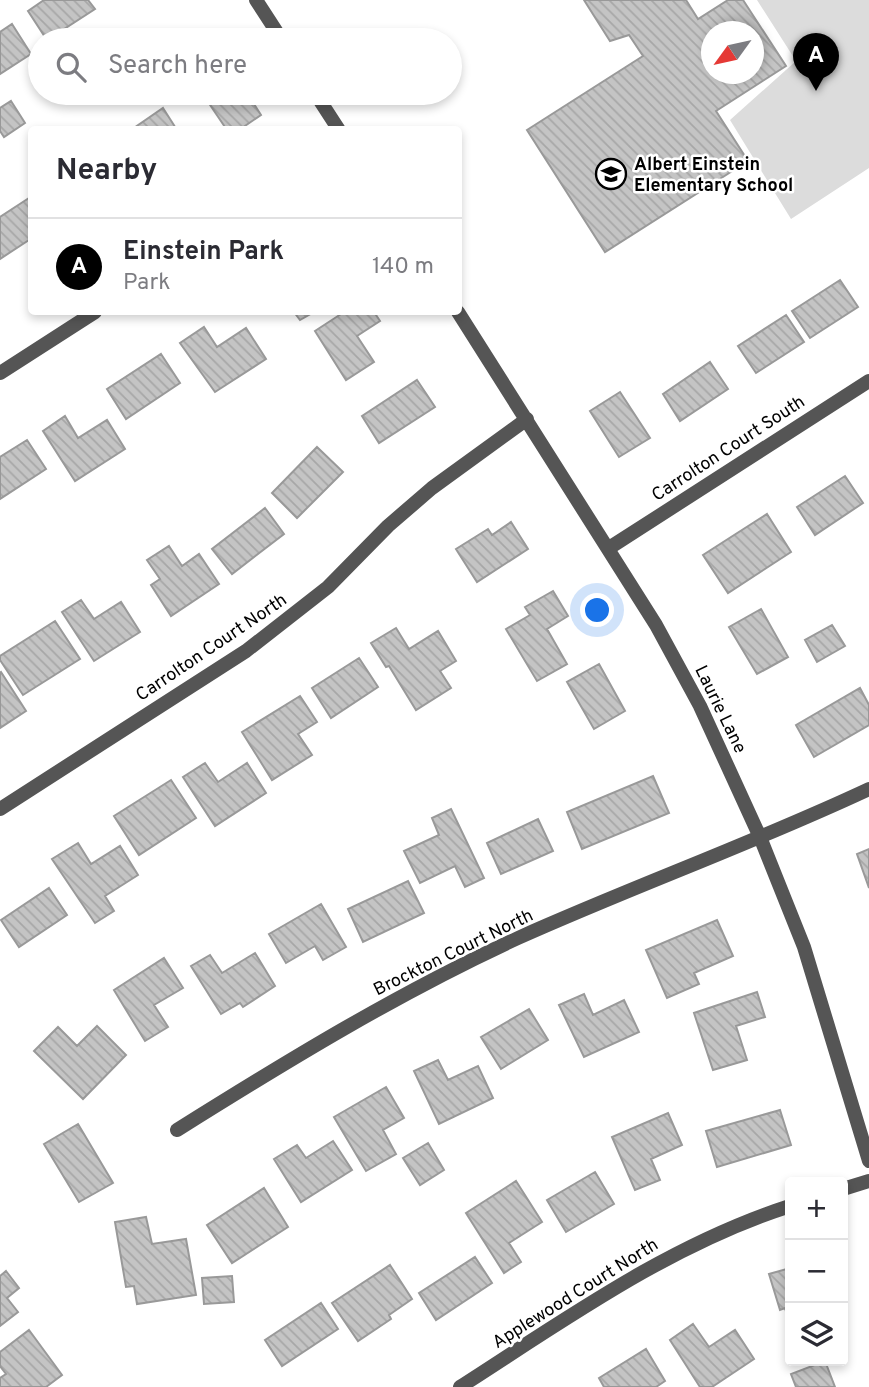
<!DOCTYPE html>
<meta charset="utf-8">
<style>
body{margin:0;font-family:Overpass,sans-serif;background:#f2f2f3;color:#2b2b33}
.controls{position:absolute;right:21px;bottom:21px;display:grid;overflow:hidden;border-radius:7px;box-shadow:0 4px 10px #0003}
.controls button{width:63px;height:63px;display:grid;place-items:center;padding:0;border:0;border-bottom:2px solid #e1e1e2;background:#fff;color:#2b2b33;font:35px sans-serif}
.compass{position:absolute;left:701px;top:21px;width:63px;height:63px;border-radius:50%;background:#fff;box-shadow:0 4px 10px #0003;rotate:237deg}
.you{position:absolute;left:598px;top:611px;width:24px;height:24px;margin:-18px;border:5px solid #fff;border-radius:50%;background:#1a73e8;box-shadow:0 0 0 10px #1a73e833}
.badge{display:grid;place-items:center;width:46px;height:46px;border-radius:50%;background:#000;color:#fff;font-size:23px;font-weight:700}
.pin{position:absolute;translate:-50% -58px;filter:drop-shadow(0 2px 4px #0008)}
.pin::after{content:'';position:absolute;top:37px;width:24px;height:21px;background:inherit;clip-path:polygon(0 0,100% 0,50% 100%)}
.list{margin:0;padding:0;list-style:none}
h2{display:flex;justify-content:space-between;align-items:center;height:91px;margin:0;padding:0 28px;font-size:30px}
h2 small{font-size:23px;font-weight:400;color:#7c7c81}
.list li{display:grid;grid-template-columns:46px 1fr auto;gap:21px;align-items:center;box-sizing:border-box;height:98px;padding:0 28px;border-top:2px solid #e1e1e2}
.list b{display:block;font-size:26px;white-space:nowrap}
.list p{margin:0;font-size:23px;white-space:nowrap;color:#7c7c81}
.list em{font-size:23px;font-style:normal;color:#7c7c81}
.icon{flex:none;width:38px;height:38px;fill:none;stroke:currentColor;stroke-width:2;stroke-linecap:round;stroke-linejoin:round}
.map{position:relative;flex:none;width:869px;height:1387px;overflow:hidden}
.search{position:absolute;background:#fff;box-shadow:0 4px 10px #0003;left:28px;top:28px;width:434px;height:77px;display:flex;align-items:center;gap:18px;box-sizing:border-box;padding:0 24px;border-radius:38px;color:#7c7c81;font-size:26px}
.panel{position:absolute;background:#fff;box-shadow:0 4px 10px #0003;left:28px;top:126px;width:434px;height:189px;border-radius:7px}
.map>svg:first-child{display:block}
</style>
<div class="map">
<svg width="869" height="1387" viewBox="0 0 869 1387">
<defs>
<pattern id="building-back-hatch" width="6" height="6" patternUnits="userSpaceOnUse" patternTransform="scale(1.75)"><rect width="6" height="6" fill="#c4c4c4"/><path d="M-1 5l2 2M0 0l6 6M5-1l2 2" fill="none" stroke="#a7a7a7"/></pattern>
</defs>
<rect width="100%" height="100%" fill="#fff"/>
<path fill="#dcdcdc" d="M757 0H869V168L791 219 730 120 796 61Z"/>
<path fill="url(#building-back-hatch)" stroke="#999" stroke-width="2" fill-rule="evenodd" d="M44 0H88L95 9 47 40 28 11Z
M584 0H686L698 19 728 0H743L786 66 716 111 748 161 605 252 527 130 643 56 629 35 610 41ZM712 32H754V74H712Z
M12 24 31 54 0 74V32Z
M202 93H247L261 115 239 130H227Z
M11 101 25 123 4 137 0 131V108Z
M163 108 177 130H131Z
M32 196V238L0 259V217Z
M840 280 858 307 810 338 792 311Z
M294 312H314L300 320Z
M340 312H374L380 321 357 336 374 362 346 380 315 331 341 314Z
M786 315 804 342 756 373 738 346Z
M204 327 217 347 246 328 266 359 215 392 180 343Z
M161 354 180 383 126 419 107 389Z
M710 362 728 389 680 421 663 394Z
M417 380 435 407 379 443 362 416Z
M620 392 650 438 619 457 590 411Z
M65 416 78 438 107 420 125 449 75 481 43 431Z
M27 440 46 469 0 499V457Z
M317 447 343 472 297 518 272 493Z
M845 476 863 503 815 535 797 507Z
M265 508 284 534 232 574 212 549Z
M767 514 791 552 728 593 703 555Z
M511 522 528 549 477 582 456 549 488 529 492 535Z
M169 546 182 566 199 554 219 584 171 616 151 585 160 579 147 560Z
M553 591 568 616 547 629 567 664 537 681 506 629 530 615 525 607Z
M81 600 94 619 121 602 140 632 94 661 62 612Z
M761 609 788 657 757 674 729 627Z
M55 621 80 659 23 695 0 660V656Z
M832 625 845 646 817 662 805 640Z
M396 628 409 649 438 631 456 661 440 671 451 688 416 710 389 666 386 667 371 643Z
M359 658 378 687 331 718 312 688Z
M599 664 625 711 594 729 567 682Z
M1 672 26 711 0 728V673Z
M860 688 869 705V725L814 757 796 725Z
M300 696 317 722 298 734 312 755 272 780 242 732Z
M205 763 218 782 247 763 266 793 215 826 183 777Z
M653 776 669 813 582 849 567 812Z
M171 780 196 818 139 855 114 816Z
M451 809 484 878 465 887 455 866 420 883 404 851 439 835 432 818Z
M538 819 553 851 501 874 487 843Z
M78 843 91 864 120 846 138 875 105 896 114 911 95 923 52 859Z
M869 849V888L857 854Z
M408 881 424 913 363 942 348 909Z
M49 888 67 915 19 947 1 920Z
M321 904 346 947 323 960 315 946 286 963 269 934Z
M717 920 733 956 694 973 699 984 667 998 646 950Z
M255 953 275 986 243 1007 240 1003 221 1014 191 966 210 955 222 973Z
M164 958 183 988 154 1005 168 1027 145 1041 114 990Z
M757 992 765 1017 736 1026 747 1060 713 1070 694 1013Z
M584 994 593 1015 624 1000 639 1032 584 1057 559 1005Z
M529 1009 548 1040 501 1069 481 1037Z
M97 1026 126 1055 83 1099 34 1051 58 1027 77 1046Z
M438 1060 448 1080 478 1066 493 1098 439 1124 414 1071Z
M386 1087 404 1118 383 1130 396 1154 366 1171 334 1117Z
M780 1110 791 1145 717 1167 706 1131Z
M668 1113 682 1145 651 1159 660 1180 635 1190 612 1137Z
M78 1124 113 1183 79 1202 44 1144Z
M333 1141 352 1170 301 1202 274 1159 297 1145 306 1158Z
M428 1143 444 1170 420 1185 403 1158Z
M595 1172 614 1204 566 1232 547 1200Z
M516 1181 542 1222 509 1243 521 1262 504 1273 466 1213Z
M264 1188 288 1227 232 1263 207 1225Z
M146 1217 152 1244 186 1239 196 1295 137 1304 134 1286 126 1287 115 1222Z
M475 1257 492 1283 436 1320 419 1293Z
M390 1265 412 1299 389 1315 391 1319 358 1341 332 1303Z
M790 1268V1325L785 1308 780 1310 769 1274Z
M6 1271 19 1288 7 1298 18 1312 0 1326V1276Z
M232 1276 234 1302 204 1304 202 1278Z
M321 1303 338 1329 282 1366 265 1340Z
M693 1324 709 1347 735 1330 754 1359 712 1387H700L670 1340Z
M29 1330 62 1375 46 1387H0V1378L6 1374 0 1366V1352Z
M646 1349 665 1381 656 1387H604L599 1378Z
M825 1361 835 1387H796L791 1374Z"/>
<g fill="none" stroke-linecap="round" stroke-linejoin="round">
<path stroke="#555" stroke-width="14" d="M256 0 282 40
M315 93 339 130
M458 312 656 625 700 706 760 837 804 947 869 1161
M0 373 95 312
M609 548 869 381
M0 809 246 651 328 587 388 526 432 488 527 419
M177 1130C287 1061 400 992 518 938 634 886 754 843 869 789
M843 1189 869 1181
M460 1387C566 1319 669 1245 790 1206"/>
</g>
<defs>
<g id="school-ring" transform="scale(1.575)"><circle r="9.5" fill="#fff" stroke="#000" stroke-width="1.5"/><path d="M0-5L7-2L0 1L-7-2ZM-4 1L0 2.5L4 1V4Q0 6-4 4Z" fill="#000"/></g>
</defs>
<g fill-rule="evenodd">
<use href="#school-ring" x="611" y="174"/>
</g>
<g text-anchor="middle" stroke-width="5" stroke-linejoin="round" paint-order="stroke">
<g font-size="18" font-weight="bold" fill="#000" stroke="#fff" text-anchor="start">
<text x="634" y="170">Albert Einstein<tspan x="634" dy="21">Elementary School</tspan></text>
</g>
<g font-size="18" fill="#000" stroke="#fff">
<text transform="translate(728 448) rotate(-33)" y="6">Carrolton Court South</text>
<text transform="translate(211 647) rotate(-34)" y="6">Carrolton Court North</text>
<text transform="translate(721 709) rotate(64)" y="6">Laurie Lane</text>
<text transform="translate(453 952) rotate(-26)" y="6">Brockton Court North</text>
<text transform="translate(575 1293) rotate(-32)" y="6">Applewood Court North</text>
</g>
</g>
</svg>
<div class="controls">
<button>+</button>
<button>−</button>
<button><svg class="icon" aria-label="layers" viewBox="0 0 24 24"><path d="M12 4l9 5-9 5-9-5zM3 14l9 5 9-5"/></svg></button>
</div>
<svg class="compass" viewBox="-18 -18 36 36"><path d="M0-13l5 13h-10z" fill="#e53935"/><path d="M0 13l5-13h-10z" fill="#7c7c81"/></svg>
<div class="you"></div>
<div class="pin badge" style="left:816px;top:91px">A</div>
<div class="search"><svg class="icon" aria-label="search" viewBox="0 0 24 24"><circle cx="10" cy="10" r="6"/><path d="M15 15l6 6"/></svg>Search here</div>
<section class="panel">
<h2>Nearby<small></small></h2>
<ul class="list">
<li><span class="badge">A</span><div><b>Einstein Park</b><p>Park</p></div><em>140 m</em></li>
</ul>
</section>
</div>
